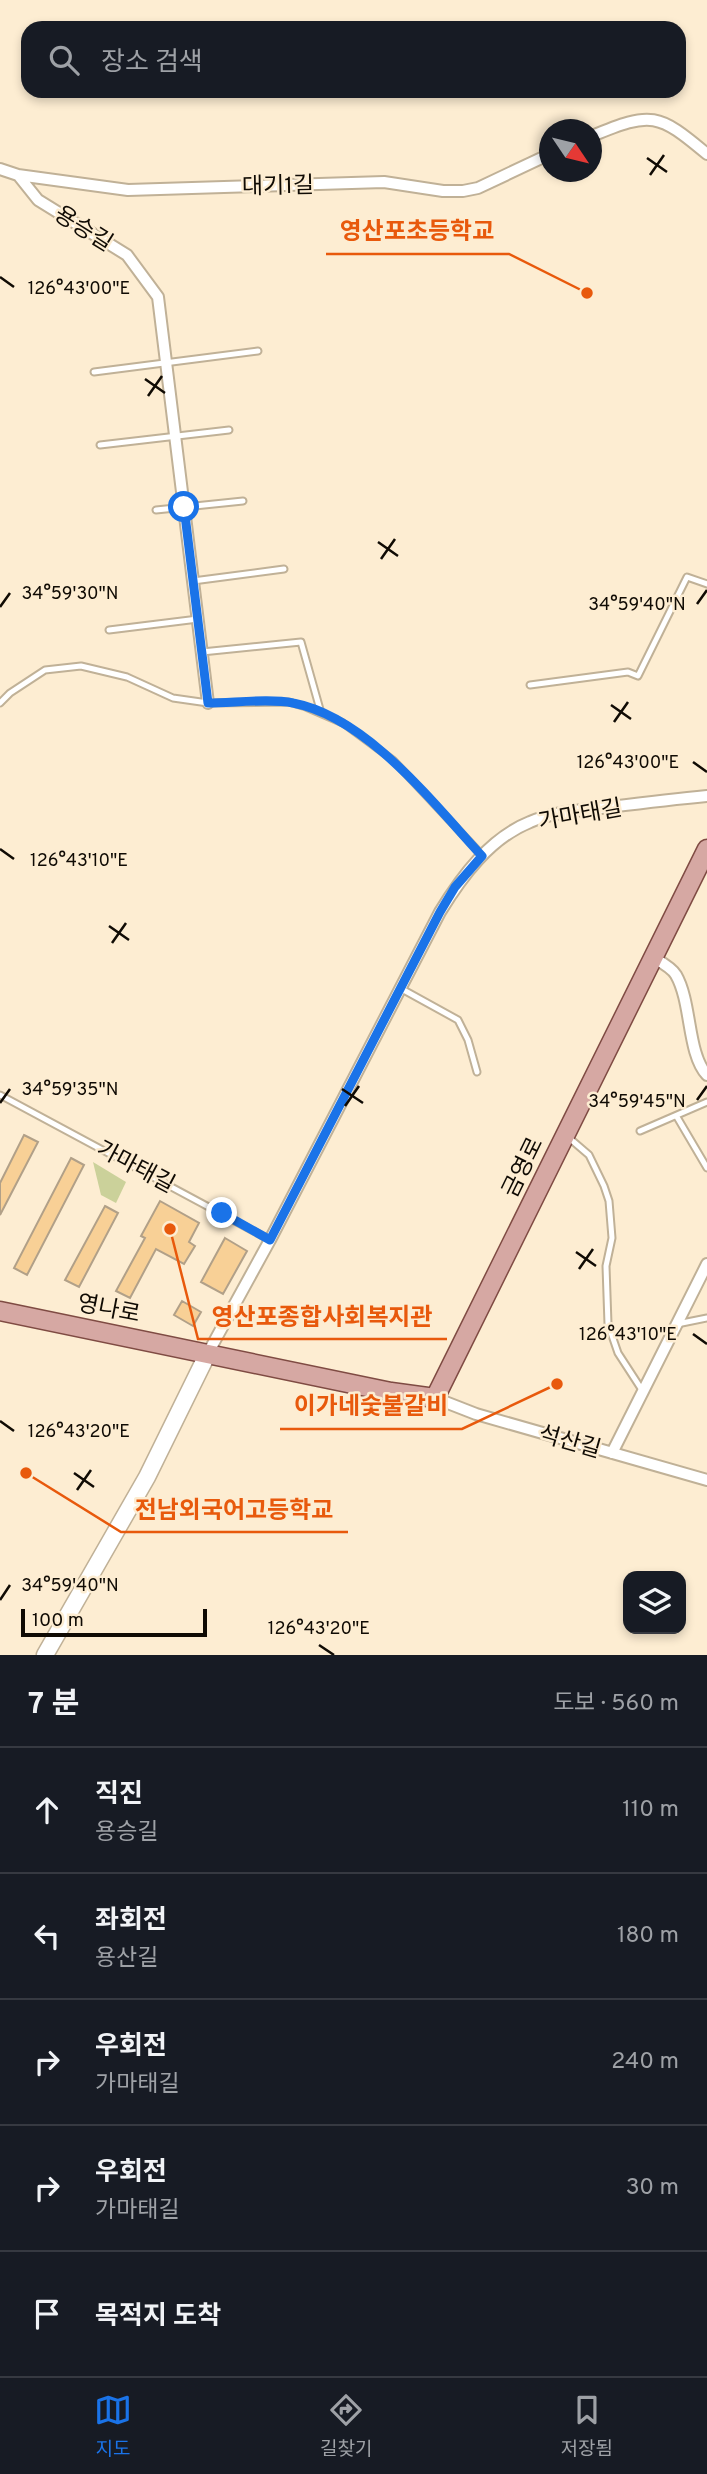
<!DOCTYPE html>
<html lang="ko">
<meta charset="utf-8">
<style>
body{margin:0;font-family:Overpass,"Noto Sans KR",sans-serif;background:#242831;color:#f1f3f6}
.controls{position:absolute;right:21px;bottom:21px;display:grid;overflow:hidden;border-radius:14px;box-shadow:0 4px 10px #0003}
.controls button{width:63px;height:63px;display:grid;place-items:center;padding:0;border:0;border-bottom:2px solid #363941;background:#171b24;color:#f1f3f6;font:35px sans-serif}
.compass{position:absolute;left:539px;top:119px;width:63px;height:63px;border-radius:50%;background:#171b24;box-shadow:0 4px 10px #0003;rotate:125deg}
.scale{position:absolute;left:21px;bottom:18px;width:186px;box-sizing:border-box;padding-left:7px;border:4px solid #100b04;border-top:0;font-size:19px;line-height:24px;white-space:nowrap;color:#100b04;-webkit-text-stroke:5px #fdedd2;paint-order:stroke}
.stop{position:absolute;width:21px;height:21px;margin:-16px;border:5px solid #1a73e8;border-radius:50%;background:#fff}
.stop.end{background:#1a73e8;border-color:#fff;box-shadow:0 2px 7px #0008}
.list{margin:0;padding:0;list-style:none}
h2{display:flex;justify-content:space-between;align-items:center;height:91px;margin:0;padding:0 28px;font-size:30px}
h2 small{font-size:23px;font-weight:400;color:#9ea1a6}
.list li{display:grid;grid-template-columns:46px 1fr auto;gap:21px;align-items:center;box-sizing:border-box;height:126px;padding:0 28px;border-top:2px solid #363941}
.list b{display:block;font-size:26px;white-space:nowrap}
.list p{margin:0;font-size:23px;white-space:nowrap;color:#9ea1a6}
.list em{font-size:23px;font-style:normal;color:#9ea1a6}
.icon{flex:none;width:38px;height:38px;fill:none;stroke:currentColor;stroke-width:2;stroke-linecap:round;stroke-linejoin:round}
.map{position:relative;flex:none;width:707px;height:1655px;overflow:hidden}
.search{position:absolute;background:#171b24;box-shadow:0 4px 10px #0003;left:21px;right:21px;top:21px;height:77px;display:flex;align-items:center;gap:18px;box-sizing:border-box;padding:0 24px;border-radius:21px;color:#9ea1a6;font-size:26px}
.sheet{height:721px;background:#171b24}
nav{display:flex;justify-content:space-around;align-items:center;box-sizing:border-box;height:98px;border-top:2px solid #363941;background:#171b24;font-size:19px;color:#9ea1a6}
nav a{display:grid;justify-items:center;gap:4px}
nav .on{color:#1a73e8}
.map>svg:first-child{display:block}
</style>
<div class="map">
<svg width="707" height="1655" viewBox="0 0 707 1655">
<rect width="100%" height="100%" fill="#fdedd2"/>
<path fill="#cbd19a" d="M93 1162 126 1182 116 1203 101 1195Z"/>
<path fill="#f8d096" stroke="#b1a088" stroke-width="2" d="M24 1135 38 1142 0 1215V1183Z
M71 1158 84 1165 27 1275 14 1268Z
M160 1201 199 1223 189 1242 195 1246 184 1264 156 1249 130 1298 116 1291 145 1238 141 1236Z
M105 1206 118 1213 79 1287 65 1280Z
M225 1238 247 1251 223 1294 201 1282Z
M182 1301 201 1312 193 1326 174 1315Z"/>
<g fill="none" stroke-linecap="round" stroke-linejoin="round">
<g stroke="#c0b197" stroke-width="9">
<path id="lane" d="M94 372 258 351
M100 445 229 430
M156 510 243 501
M193 581 284 569
M109 630 198 619
M202 652 301 642 321 713
M530 685 628 672 638 676 687 577 707 584
M0 703 10 693 45 670 81 666 127 677 173 698 208 703 289 702 306 707 343 723 393 760 482 855
M400 988 458 1020 468 1040 477 1072
M0 1095 270 1240
M677 1117 707 1168
M640 1131 707 1102
M568 1137 589 1155 604 1186 609 1201 612 1238 606 1266 608 1324 618 1353 642 1390
M677 1324 707 1318"/>
</g>
<g stroke="#c0b197" stroke-width="14">
<path id="street" d="M592 136C652 111 658 113 707 154
M0 169 18 175 128 190 384 182 443 191H463L478 188 550 154
M18 175 38 200 127 255 158 297 208 703
M654 958C661 962 672 968 676 975 692 1003 687 1053 707 1075
M208 1353 270 1240 440 912C462 876 490 838 530 822 555 811 583 810 610 807 642 803 675 799 707 796
M435 1398 476 1414 707 1480
M612 1453 707 1264"/>
</g>
<g stroke="#c0b197" stroke-width="19">
<path id="secondary" d="M45 1655 147 1477 208 1353"/>
</g>
<g stroke="#7f4b43" stroke-width="21">
<path id="primary" d="M0 1311 391 1392 435 1398 707 849"/>
</g>
<use href="#lane" stroke="#fff" stroke-width="5"/>
<use href="#street" stroke="#fff" stroke-width="10"/>
<use href="#secondary" stroke="#fff" stroke-width="16"/>
<use href="#primary" stroke="#d6a8a3" stroke-width="18"/>
</g>
<g fill="none" stroke-linecap="round" stroke-linejoin="round">
<path stroke="#1a73e8" stroke-width="9" d="M184 507 208 703C233 703 270 698 293 703 367 717 433 803 482 856L455 887 440 912 270 1240 222 1213"/>
</g>
<path fill="none" stroke="#100b04" stroke-width="2.5" d="M647 158 667 172M650 175 664 155M0 277 14 287M145 379 165 393M148 396 162 376M378 542 398 556M381 559 395 539M697 604 707 590M0 607 10 593M611 705 631 719M614 722 628 702M693 762 707 772M0 849 14 859M109 926 129 940M112 943 126 923M342 1089 363 1103M697 1100 707 1086M0 1103 10 1089M345 1106 359 1086M576 1252 596 1266M579 1269 593 1249M693 1334 707 1344M0 1421 14 1431M74 1473 94 1487M77 1490 91 1470M0 1600 10 1585M319 1645 334 1655"/>
<g text-anchor="middle" stroke-width="5" stroke-linejoin="round" paint-order="stroke">
<g font-size="23" fill="#100b04" stroke="#fdedd2">
<text transform="translate(278 185) rotate(-1)" y="8">대기1길</text>
<text transform="translate(84 228) rotate(32)" y="8">용승길</text>
<text transform="translate(580 814) rotate(-10)" y="8">가마태길</text>
<text transform="translate(136 1166) rotate(28)" y="8">가마태길</text>
<text transform="translate(522 1167) rotate(-64)" y="8">금영로</text>
<text transform="translate(109 1308) rotate(11)" y="8">영나로</text>
<text transform="translate(570 1441) rotate(16)" y="8">석산길</text>
</g>
</g>
<g font-size="18" text-anchor="middle" fill="#100b04" stroke="#fdedd2" stroke-width="5" stroke-linejoin="round" paint-order="stroke">
<text x="79" y="294">126°43'00"E</text>
<text x="70" y="599">34°59'30"N</text>
<text x="637" y="610">34°59'40"N</text>
<text x="628" y="768">126°43'00"E</text>
<text x="79" y="866">126°43'10"E</text>
<text x="70" y="1095">34°59'35"N</text>
<text x="637" y="1107">34°59'45"N</text>
<text x="628" y="1340">126°43'10"E</text>
<text x="79" y="1437">126°43'20"E</text>
<text x="70" y="1591">34°59'40"N</text>
<text x="319" y="1634">126°43'20"E</text>
</g>
<path fill="none" stroke="#e8590c" stroke-width="2.5" d="M587 293L509 254H326M170 1229L198 1339H447M557 1384L462 1429H280M26 1473L121 1532H348"/>
<g fill="#e8590c" stroke="#fdedd2" stroke-width="2.5">
<circle cx="587" cy="293" r="7"/>
<circle cx="170" cy="1229" r="7"/>
<circle cx="557" cy="1384" r="7"/>
<circle cx="26" cy="1473" r="7"/>
</g>
<g font-size="24" text-anchor="middle" font-weight="bold" fill="#e8590c" stroke="#fdedd2" stroke-width="5" stroke-linejoin="round" paint-order="stroke">
<text x="417" y="239">영산포초등학교</text>
<text x="322" y="1325">영산포종합사회복지관</text>
<text x="371" y="1414">이가네숯불갈비</text>
<text x="234" y="1518">전남외국어고등학교</text>
</g>
</svg>
<div class="controls">
<button><svg class="icon" aria-label="layers" viewBox="0 0 24 24"><path d="M12 4l9 5-9 5-9-5zM3 14l9 5 9-5"/></svg></button>
</div>
<svg class="compass" viewBox="-18 -18 36 36"><path d="M0-13l5 13h-10z" fill="#e53935"/><path d="M0 13l5-13h-10z" fill="#9ea1a6"/></svg>
<div class="scale">100 m</div>
<div class="stop" style="left:184px;top:507px"></div>
<div class="stop end" style="left:222px;top:1213px"></div>
<div class="search"><svg class="icon" aria-label="search" viewBox="0 0 24 24"><circle cx="10" cy="10" r="6"/><path d="M15 15l6 6"/></svg>장소 검색</div>
</div>
<section class="sheet">
<h2>7 분<small>도보 · 560 m</small></h2>
<ul class="list">
<li><svg class="icon" aria-label="ahead" viewBox="0 0 24 24"><path d="M12 20V5M6 11l6-6 6 6"/></svg><div><b>직진</b><p>용승길</p></div><em>110 m</em></li>
<li><svg class="icon" aria-label="left" viewBox="0 0 24 24"><path d="M17 20v-9H6M10 6l-5 5 5 5"/></svg><div><b>좌회전</b><p>용산길</p></div><em>180 m</em></li>
<li><svg class="icon" aria-label="right" viewBox="0 0 24 24"><path d="M7 20v-9h11M14 6l5 5-5 5"/></svg><div><b>우회전</b><p>가마태길</p></div><em>240 m</em></li>
<li><svg class="icon" aria-label="right" viewBox="0 0 24 24"><path d="M7 20v-9h11M14 6l5 5-5 5"/></svg><div><b>우회전</b><p>가마태길</p></div><em>30 m</em></li>
<li><svg class="icon" aria-label="arrive" viewBox="0 0 24 24"><path d="M6 21V4h12l-3 4 3 4H6"/></svg><div><b>목적지 도착</b></div></li>
</ul>
</section>
<nav>
<a class="on"><svg class="icon" aria-label="map" viewBox="0 0 24 24"><path d="M3 6l6-2 6 2 6-2v14l-6 2-6-2-6 2zM9 4v14M15 6v14"/></svg>지도</a>
<a><svg class="icon" aria-label="directions" viewBox="0 0 24 24"><path d="M12 3l9 9-9 9-9-9zM9 14v-3h6M13 9l2 2-2 2"/></svg>길찾기</a>
<a><svg class="icon" aria-label="saved" viewBox="0 0 24 24"><path d="M7 4h10v16l-5-4-5 4z"/></svg>저장됨</a>
</nav>
